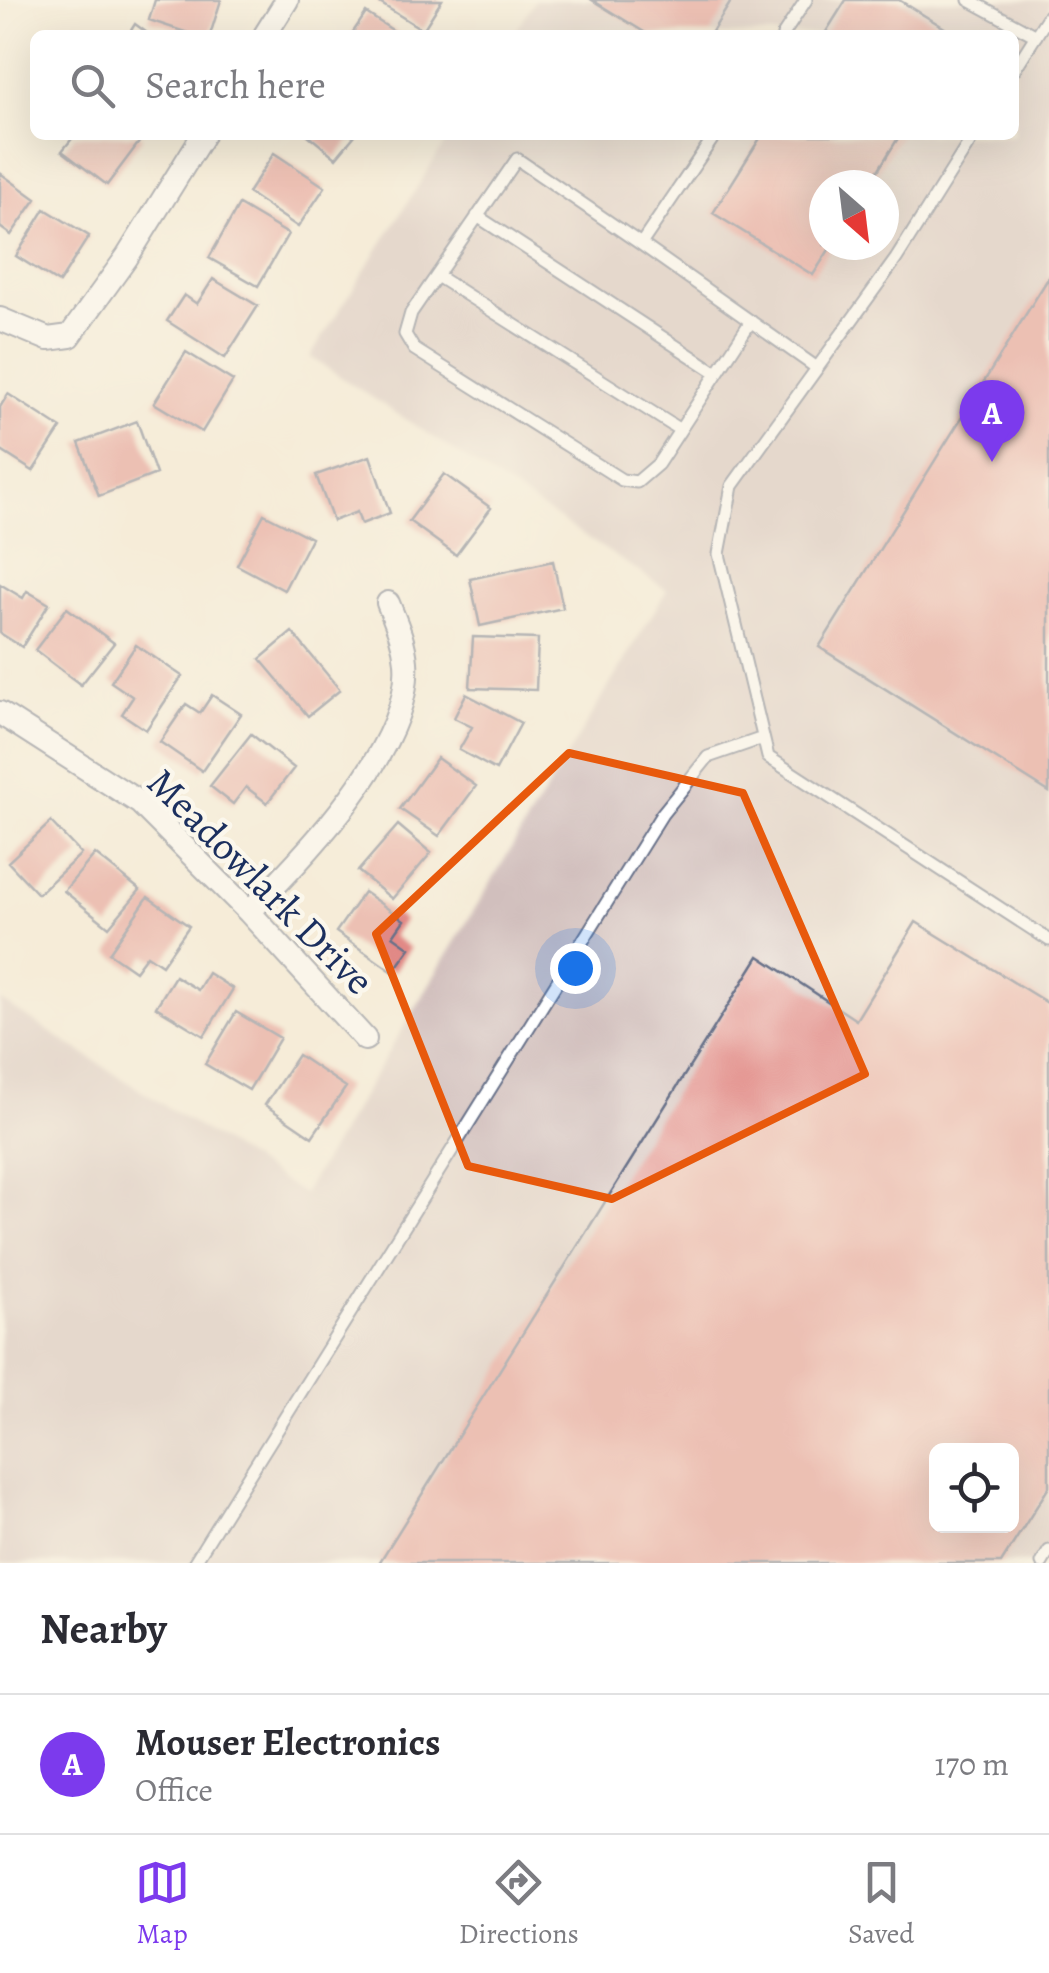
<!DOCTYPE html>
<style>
body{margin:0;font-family:Alegreya,serif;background:#f2f2f3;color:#2b2b33}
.controls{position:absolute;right:30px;bottom:30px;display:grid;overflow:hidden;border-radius:15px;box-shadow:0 10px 40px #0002}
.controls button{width:90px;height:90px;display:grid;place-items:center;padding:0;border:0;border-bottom:2px solid #e1e1e2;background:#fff;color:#2b2b33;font:50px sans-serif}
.compass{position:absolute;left:809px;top:170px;width:90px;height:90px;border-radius:50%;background:#fff;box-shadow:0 10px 40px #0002;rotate:152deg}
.you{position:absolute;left:575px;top:968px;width:35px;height:35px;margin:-25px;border:8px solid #fff;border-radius:50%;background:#1a73e8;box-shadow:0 0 0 15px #1a73e833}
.badge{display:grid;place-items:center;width:65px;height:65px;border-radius:50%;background:#7c3aed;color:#fff;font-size:32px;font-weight:700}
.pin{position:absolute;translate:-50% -82px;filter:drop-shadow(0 2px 5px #0008)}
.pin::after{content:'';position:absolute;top:52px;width:35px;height:30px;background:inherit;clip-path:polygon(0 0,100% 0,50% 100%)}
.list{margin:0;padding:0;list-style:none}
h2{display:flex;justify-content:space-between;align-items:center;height:130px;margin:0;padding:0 40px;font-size:42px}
h2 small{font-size:32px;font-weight:400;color:#7c7c81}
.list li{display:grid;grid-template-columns:65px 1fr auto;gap:30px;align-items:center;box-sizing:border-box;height:140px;padding:0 40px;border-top:2px solid #e1e1e2}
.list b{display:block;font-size:38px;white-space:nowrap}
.list p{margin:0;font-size:32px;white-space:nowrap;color:#7c7c81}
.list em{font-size:32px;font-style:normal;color:#7c7c81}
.icon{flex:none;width:55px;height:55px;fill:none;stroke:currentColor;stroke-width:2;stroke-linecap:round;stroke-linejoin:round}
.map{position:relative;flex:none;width:1049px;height:1563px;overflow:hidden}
.search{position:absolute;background:#fff;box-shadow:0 10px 40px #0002;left:30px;right:30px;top:30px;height:110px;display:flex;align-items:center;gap:25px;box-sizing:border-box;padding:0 35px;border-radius:15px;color:#7c7c81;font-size:38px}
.sheet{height:270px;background:#fff}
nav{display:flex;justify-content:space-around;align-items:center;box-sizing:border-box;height:140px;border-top:2px solid #e1e1e2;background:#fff;font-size:28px;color:#7c7c81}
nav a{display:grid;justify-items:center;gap:5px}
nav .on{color:#7c3aed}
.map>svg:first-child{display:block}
</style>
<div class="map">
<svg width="1049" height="1563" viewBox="0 0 1049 1563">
<rect width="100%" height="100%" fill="#fbf7ec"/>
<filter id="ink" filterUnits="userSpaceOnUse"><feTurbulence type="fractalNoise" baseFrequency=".01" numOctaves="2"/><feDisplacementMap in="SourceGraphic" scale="20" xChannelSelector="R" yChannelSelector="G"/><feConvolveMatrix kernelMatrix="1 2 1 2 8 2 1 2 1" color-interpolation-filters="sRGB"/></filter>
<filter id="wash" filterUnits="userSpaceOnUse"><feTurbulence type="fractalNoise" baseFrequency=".0048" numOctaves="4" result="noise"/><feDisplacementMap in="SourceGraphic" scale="40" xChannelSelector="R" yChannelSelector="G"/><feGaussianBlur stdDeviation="2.25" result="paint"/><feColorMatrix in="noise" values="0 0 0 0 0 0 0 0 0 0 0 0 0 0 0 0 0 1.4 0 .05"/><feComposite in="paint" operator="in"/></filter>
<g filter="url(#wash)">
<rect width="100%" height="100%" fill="#f5ecd8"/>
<path fill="#d1bfbd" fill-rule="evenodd" d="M535 0H1049V1563H0V1000L303 1194 667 590 310 357 450 135H1014V35H513ZM824 185H884V245H824ZM936 1450H1012V1526H936Z"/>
<g id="blocks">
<path fill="#e18986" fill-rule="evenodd" d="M155 0H221L210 35H194L149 20Z
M375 0H442L423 30Z
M592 0H732L710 35H649Z
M846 0H899L956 35H824Z
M366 13 400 35H351Z
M135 24 150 35H128Z
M75 135H139L143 137 107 185 62 151Z
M308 135H355L336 158Z
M762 135H900L869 185H824V245H832L813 275 713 213Z
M274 153 325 187 298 227 248 193Z
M0 173 36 199 11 235 0 227Z
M239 205 288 234 258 286 209 258Z
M45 209 89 236 59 283 16 256Z
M1049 277V792L819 647Z
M213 279 258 306 225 358 167 321 184 295 197 304Z
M186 352 233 381 202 432 154 403Z
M8 394 61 428 33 471 0 450V407Z
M137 421 156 474 99 496 79 443Z
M370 456 390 513 361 524 357 512 333 521 316 475Z
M444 474 491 508 456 555 409 521Z
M264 514 311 538 284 590 237 565Z
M553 561 563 608 480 626 470 579Z
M0 584 23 598 27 591 49 604 22 647 0 633Z
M67 608 114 643 81 685 35 650Z
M292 632 340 690 308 716 260 659Z
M473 637 538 639 536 690 470 688Z
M136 645 182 676 146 730 122 714 133 697 111 682Z
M466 694 521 723 496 770 459 750 472 727 454 718Z
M212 695 241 714 202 771 160 742 186 704 200 713Z
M251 734 294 768 267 803 246 787 233 804 210 786Z
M437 758 476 786 439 836 400 809Z
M51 822 81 854 38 894 8 862Z
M398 825 431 853 392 899 358 871Z
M95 854 140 890 109 927 64 891Z
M364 892 404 920 393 936 410 948 393 972 336 932Z
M148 897 189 926 162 965 147 955 135 971 109 953Z
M916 922 1049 1004V1487L1001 1563H379L759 956 856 1020ZM936 1450H1012V1526H936Z
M208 973 233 989 204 1036 156 1007 175 976 198 990Z
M236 1012 280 1038 249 1090 205 1064Z
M298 1055 346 1087 312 1137 265 1105Z"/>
</g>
</g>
<g filter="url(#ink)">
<use href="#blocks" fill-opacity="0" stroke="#677189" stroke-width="2.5"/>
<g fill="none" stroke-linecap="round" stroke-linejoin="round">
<g stroke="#677189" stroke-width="15">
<path id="service" d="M969 0 1036 36
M783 35 806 0
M1014 70 1049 15
M715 135 641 244 817 368
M974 135 896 259 732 486 719 554 768 757 1049 940
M477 216 717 373
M641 244 517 159 411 313 405 334 414 349 622 480 637 482 658 464 751 321
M437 276 680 430
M194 1563 662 814 708 757 763 738
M1042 1563 1049 1551"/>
</g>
<g stroke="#677189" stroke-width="26">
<path id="minor" d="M265 35 287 0
M0 319 48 339 70 336 127 257 203 135
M0 713 140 803 249 912 365 1039
M249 912C304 857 413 745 406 662 404 640 396 623 388 603"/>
</g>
<use href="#service" stroke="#fff" stroke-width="11"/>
<use href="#minor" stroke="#fff" stroke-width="22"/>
</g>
</g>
<path d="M0 0H1049V1563H0ZM569 753 743 793 865 1074 612 1199 468 1166 376 934Z" fill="#f5ecd8" fill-opacity=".55" fill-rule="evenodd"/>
<path fill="none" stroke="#e8590c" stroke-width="8" stroke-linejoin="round" d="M569 753 743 793 865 1074 612 1199 468 1166 376 934Z"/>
<g text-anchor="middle" stroke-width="9" stroke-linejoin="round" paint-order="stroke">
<g font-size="40" fill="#1b2f5e" stroke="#fbf7ec">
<text transform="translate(261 881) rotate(45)" y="14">Meadowlark Drive</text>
</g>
</g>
</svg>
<div class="controls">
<button><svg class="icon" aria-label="locate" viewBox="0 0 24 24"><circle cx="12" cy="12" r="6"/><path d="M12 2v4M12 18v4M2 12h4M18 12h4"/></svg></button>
</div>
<svg class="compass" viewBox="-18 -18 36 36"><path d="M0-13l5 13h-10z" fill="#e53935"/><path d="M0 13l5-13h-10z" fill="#7c7c81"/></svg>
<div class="you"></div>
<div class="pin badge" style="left:992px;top:462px">A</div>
<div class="search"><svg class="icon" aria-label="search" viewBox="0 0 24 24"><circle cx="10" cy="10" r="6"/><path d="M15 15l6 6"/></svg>Search here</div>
</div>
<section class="sheet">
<h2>Nearby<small></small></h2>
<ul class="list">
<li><span class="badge">A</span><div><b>Mouser Electronics</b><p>Office</p></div><em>170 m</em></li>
</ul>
</section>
<nav>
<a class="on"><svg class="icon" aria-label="map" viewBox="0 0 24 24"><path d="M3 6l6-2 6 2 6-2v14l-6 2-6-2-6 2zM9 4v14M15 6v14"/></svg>Map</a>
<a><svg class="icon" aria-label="directions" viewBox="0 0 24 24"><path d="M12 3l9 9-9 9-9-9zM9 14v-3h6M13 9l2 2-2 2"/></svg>Directions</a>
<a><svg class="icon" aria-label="saved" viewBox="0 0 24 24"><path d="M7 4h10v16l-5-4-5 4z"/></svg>Saved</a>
</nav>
